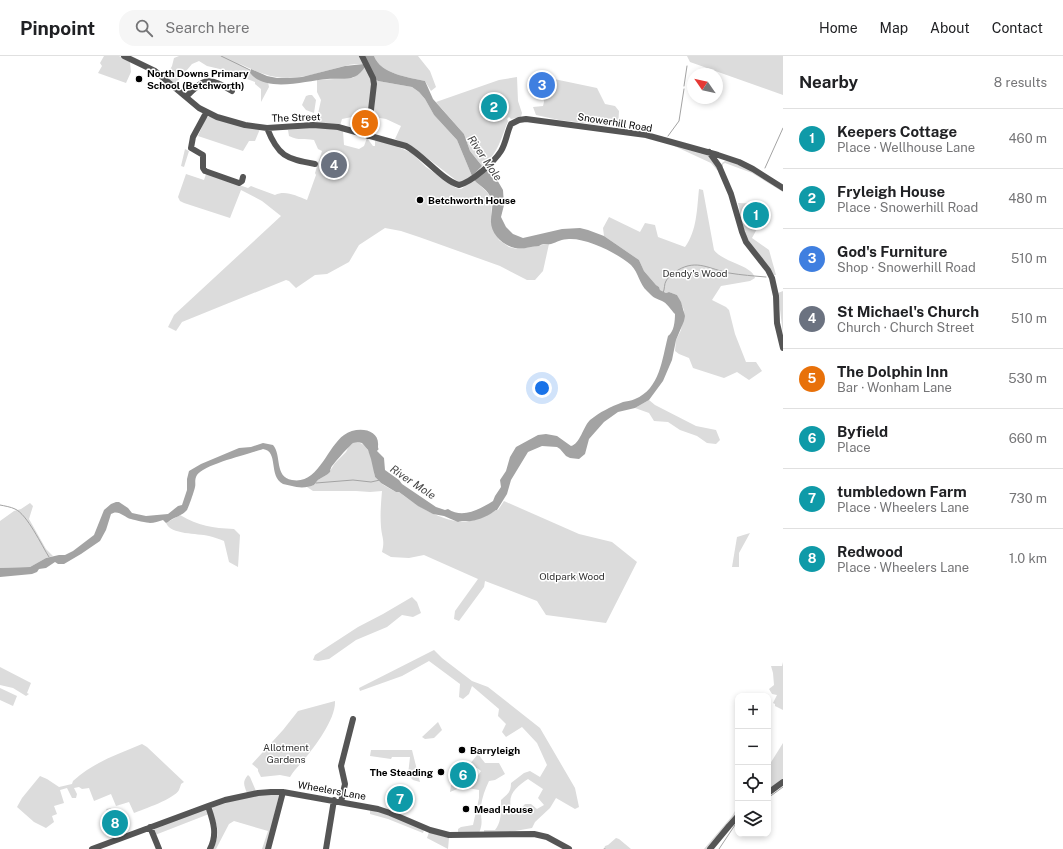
<!DOCTYPE html>
<meta charset="utf-8">
<style>
body{margin:0;font-family:"Public Sans",sans-serif;background:#f6f6f6;color:#202124}
.controls{position:absolute;right:12px;bottom:12px;display:grid;overflow:hidden;border-radius:8px;box-shadow:0 2px 6px #0003}
.controls button{width:36px;height:36px;display:grid;place-items:center;padding:0;border:0;border-bottom:1px solid #e0e0e0;background:#fff;color:#202124;font:20px sans-serif}
.compass{position:absolute;left:687px;top:12px;width:36px;height:36px;border-radius:50%;background:#fff;box-shadow:0 2px 6px #0003;rotate:304deg}
.you{position:absolute;left:542px;top:332px;width:14px;height:14px;margin:-10px;border:3px solid #fff;border-radius:50%;background:#1a73e8;box-shadow:0 0 0 6px #1a73e833}
.badge{display:grid;place-items:center;width:26px;height:26px;border-radius:50%;background:#db2777;color:#fff;font-size:13px;font-weight:700}
.pin{position:absolute;translate:-50% -50%;border:2px solid #fff;box-shadow:0 1px 4px #0006}
.list{margin:0;padding:0;list-style:none}
h2{display:flex;justify-content:space-between;align-items:center;height:52px;margin:0;padding:0 16px;font-size:17px}
h2 small{font-size:13px;font-weight:400;color:#757577}
.list li{display:grid;grid-template-columns:26px 1fr auto;gap:12px;align-items:center;box-sizing:border-box;height:60px;padding:0 16px;border-top:1px solid #e0e0e0}
.list b{display:block;font-size:15px;white-space:nowrap}
.list p{margin:0;font-size:13px;white-space:nowrap;color:#757577}
.list em{font-size:13px;font-style:normal;color:#757577}
.icon{flex:none;width:22px;height:22px;fill:none;stroke:currentColor;stroke-width:2;stroke-linecap:round;stroke-linejoin:round}
.map{position:relative;flex:none;width:783px;height:793px;overflow:hidden}
header{display:flex;align-items:center;gap:24px;box-sizing:border-box;height:56px;padding:0 20px;background:#fff;border-bottom:1px solid #e0e0e0}
header strong{font-size:19px}
nav{display:flex;gap:22px;margin-inline-start:auto;font-size:14px}
.search{width:280px;height:36px;background:#f6f6f6;display:flex;align-items:center;gap:10px;box-sizing:border-box;padding:0 14px;border-radius:16px;color:#757577;font-size:15px}
main{display:flex}
aside{flex:1;background:#fff}
.map>svg:first-child{display:block}
</style>
<header>
<strong>Pinpoint</strong>
<div class="search"><svg class="icon" aria-label="search" viewBox="0 0 24 24"><circle cx="10" cy="10" r="6"/><path d="M15 15l6 6"/></svg>Search here</div>
<nav><a>Home</a><a>Map</a><a>About</a><a>Contact</a></nav>
</header>
<main>
<div class="map">
<svg width="783" height="793" viewBox="0 0 783 793">
<rect width="100%" height="100%" fill="#fff"/>
<path fill="#dcdcdc" fill-rule="evenodd" d="M104 0H119L130 6 131 16 126 27 98 17 102 10 100 7Z
M179 0H361L364 8C358 8 351 8 345 10 322 15 300 25 276 21 263 19 251 13 238 7L250 14V17L259 24 268 26 269 31 261 46V33L255 28V26L224 14 207 10 199 5 192 8 175 28 166 21 172 10 174 2Z
M374 0H418L430 15 436 31 431 35 425 25C407 21 381 18 374 0Z
M687 0H783V39L690 6Z
M365 11 372 26 369 62 352 61 342 63 340 70 316 67 321 44 317 36V24L353 22Z
M517 21 518 45 522 57 521 61 511 63 509 61 507 63 508 65C500 85 499 96 482 110L470 95 464 78 436 46 499 24Z
M375 23 378 25 412 31 419 36 425 43 434 59 457 84 472 120 463 126 457 125 413 91 395 83 401 70 386 63 374 61Z
M554 23 597 32 605 48 615 50 619 55 618 71 559 64 536 59 533 51 543 50 544 46 543 37H552Z
M309 39H312L316 44 314 57 306 54 302 49 306 40Z
M210 60 260 73 255 85H249L243 95 198 80 206 62Z
M317 71 343 75 344 89 359 93 364 90 367 82 373 90H375V85L376 84 398 89V91L412 97 426 111 456 132 461 133 474 124 486 135 492 143 491 164 499 184 509 191 517 193 549 188 543 215 535 224H527L500 210 419 181 401 175 385 172 359 189 349 206 327 218 315 219 296 232 289 225 286 224 182 266 176 275 168 271 174 259 281 160 262 145 241 134 230 162 184 147 180 145 178 141 186 118 204 124 206 118 248 132 251 130 275 139C286 134 296 140 307 144L316 119 315 117 322 95 318 93 314 84C304 82 299 85 289 80L288 74Z
M672 89 704 97 710 101 718 113 717 114 711 107Z
M185 93 189 95 184 111 181 110Z
M725 105C746 106 766 123 783 134V136L752 117 725 107 723 108V113L721 110 722 107Z
M699 133 703 134 714 194C724 207 752 209 755 222L750 225 721 230 712 244 726 251 729 254 735 278 746 306H756L762 315 749 324 737 316 724 322 693 312 689 302 679 298 675 295 676 284 681 274 684 254 677 239 669 236 666 237 660 234 659 231 656 229 644 215 639 204 604 180 603 172 609 161 640 176 645 167 655 169 658 181 685 191C697 175 697 152 699 133Z
M738 147 761 148 763 162 752 182 769 194 776 219H774L747 183 743 170Z
M783 235V278L778 237Z
M649 344 655 349 696 370 716 374 720 384 716 388 707 387 697 380 680 374 668 366 654 365 649 357 635 352Z
M354 386C367 385 372 401 374 412 374 414 374 419 375 421 380 428 389 432 396 436H399C417 450 446 469 470 465 474 465 478 462 482 461 487 459 492 457 496 454H498L504 445 579 478 612 486 637 506 606 567 546 559 537 545 485 525 484 531 459 565 454 563 455 555 478 523 424 499 409 502 391 501 382 496C385 484 382 482 381 471 380 458 381 447 382 435L370 436 356 435H313L307 431 314 429 318 424 328 418 335 407 346 396 349 390Z
M30 447 33 450 29 463 46 493 53 500 46 502 30 511 0 512V465L14 455 21 453Z
M180 459C199 470 212 472 234 473L240 479 238 511 229 506 224 485C219 483 214 481 209 480 197 477 171 479 166 467Z
M750 477 739 497V511H732L737 481Z
M412 541 417 546 421 557 413 561 402 559 387 571 356 584 329 603 318 605 313 604 315 599 358 571 383 558Z
M434 594 442 602 472 625 488 631 540 672 575 732 579 751 575 753 556 742 550 752 535 766 532 772 504 777H484V774H495C502 765 501 755 501 744 507 738 511 737 511 727L524 717 530 715 540 721 547 709 537 687 522 671 506 681 502 676 506 668 498 660 499 653 472 630 469 638 463 643 459 641 460 628 429 605 402 620 360 635 359 632ZM528 723 543 733 538 742 544 749 537 753 531 748H525L518 756H513C505 740 516 731 528 723Z
M783 606V654L775 650V648L773 647 777 639 772 638 769 633 774 629 773 617 771 610H782Z
M0 611 31 627 27 637 29 638 26 640 13 632 0 629Z
M0 632 17 640 13 650 0 644Z
M335 645C336 663 315 690 304 704 299 710 294 714 290 721L280 719 261 721 258 715V713L252 708 283 674 298 655Z
M438 666 442 674 434 682 425 683 422 681Z
M783 687V722L769 733 768 711Z
M142 688 147 691 184 726 181 728C181 729 179 734 179 734 174 743 144 753 134 757L129 746 116 750 111 738 94 745 89 732 82 733 79 731 74 732 77 738 76 742H72L67 732 60 734 64 747 54 750 57 758 52 760 54 766 46 772 34 766 17 751 22 742 40 720 47 723 59 731 72 728 73 725C94 706 116 699 142 688Z
M371 694H412L420 726 413 724 408 719 410 701H392L391 703 370 700Z
M478 698 485 707H499L505 718 495 724 489 725C485 733 482 742 481 750 480 762 484 765 479 777L458 776V773L461 771 473 769 479 742V734L462 731 450 736 451 729C464 726 473 728 481 715L477 712H471L469 709Z
M248 719 250 721 256 735 247 737C244 729 242 726 248 719Z
M270 737 279 739 266 793H262L268 775 234 765 229 768 216 793H212C216 787 219 779 217 771 216 764 210 758 213 750L228 745Z
M738 750V758L708 793H704L732 760Z
M111 752 120 768 117 769 118 773H117L112 768 106 753Z
M205 752 209 758 155 779 154 773Z
M370 754 389 758 424 774 423 777 388 763 370 758Z
M429 776 449 782 448 793 427 782Z
M616 782 619 783 631 793H604L605 790 608 789Z"/>
<path fill="#a3a3a3" d="M364 0H374C381 18 407 21 425 25L433 43 464 78 470 95 482 110 472 120 457 84 434 59 425 43 419 36 412 31 378 25 375 23Z
M364 8 365 11C362 15 359 19 354 21 347 24 335 22 327 23 305 25 266 37 250 17L251 13 267 20 277 22H290L302 21 345 10Z
M487 113 491 119 496 122 503 134 504 149 501 161 506 171 513 178 523 182 562 173 580 172 588 174 604 180 639 204 644 215 656 229 659 231 660 234 666 237 669 236 677 239 681 246 685 260 684 265 676 284 672 304 663 325 649 344 635 352 618 356 604 366 589 383 585 398 579 403 570 402 566 400 560 393 557 391 542 390 528 396 511 424 507 438 497 454H496C490 459 479 464 471 465 467 466 463 464 458 466L444 460 433 458 418 450 399 436H396L381 427 375 421 371 403 368 394 362 387C359 386 356 386 353 387 351 388 332 409 331 412 329 416 332 414 328 418 325 420 321 422 318 424 316 426 315 428 314 429 308 432 298 432 292 430 289 429 286 429 283 428 268 420 279 395 263 393 249 398 205 408 197 419 194 424 196 427 195 431 195 433 188 453 187 454 182 460 174 461 168 466L166 467 163 464C159 465 154 467 150 467 148 467 134 464 131 463 124 461 118 453 111 458L106 474 100 485 81 498 64 508H58L55 506 46 512 39 513 37 516 32 518 0 521V512L30 511 46 502 59 499H65L73 495 94 479 104 454 111 448 116 446H119L128 452 132 457 146 460 168 458 178 450 182 449 187 434V423L189 415 201 408 239 392 251 391 263 387 273 389C282 399 274 421 292 424 318 429 327 391 344 379 356 370 380 372 378 390 378 395 380 391 377 395L384 402 385 414 399 424 402 428 436 451 445 454 448 453C463 463 480 453 493 445L495 440 501 431 500 424 506 415 510 401 516 391 538 379 546 378 557 380 571 390C580 388 583 371 590 364 600 356 610 351 623 346 626 345 631 345 635 343 660 333 662 303 668 280 674 276 675 265 675 258 671 254 667 247 662 245 653 241 654 242 647 235 639 228 639 217 631 209 617 197 587 182 569 183 562 183 557 186 551 188 547 189 543 187 539 190 531 190 523 194 515 192 502 189 490 177 491 164 491 157 494 148 491 142 488 134 480 130 474 124Z"/>
<g fill="none" stroke-linecap="round" stroke-linejoin="round">
<path stroke="#a3a3a3" stroke-width="1" d="M221 0 250 14
M684 30 687 10
M668 80 679 65 684 33
M765 112 783 72
M663 237C665 233 664 228 666 225 668 221 674 217 678 214 697 203 709 213 729 217 741 219 754 220 766 221
M316 427 353 424 371 426 380 424
M0 449C5 450 11 451 15 453 27 458 42 490 49 501
M768 742 783 731
M604 793H605
M719 793 737 766"/>
<path stroke="#555" stroke-width="6" d="M124 0 155 15 199 52 217 61 245 69 267 72 313 69 338 71 406 90C423 99 443 125 459 129 472 126 494 106 501 95 506 87 507 76 511 68L519 64 526 63 646 79 718 99 739 106 753 113 783 132
M362 0 373 22 374 28 368 80
M186 41C205 21 209 21 232 35
M206 57 193 81 191 92 203 99V112L205 115 239 127 242 125 243 121
M267 72C278 100 286 103 315 108
M709 96 719 110 731 138 742 176 746 186 768 214 772 222 776 240 777 267 783 292
M768 737 783 726
M341 746 345 728 341 710 353 663
M208 750C213 765 218 778 210 793
M150 771 159 793
M92 793 208 750 225 744 258 737 271 736H283L378 753 390 757 430 774 449 779 534 778 547 781 569 793
M268 793 283 736
M326 793 334 744
M710 793 729 770 738 760"/>
</g>
<g fill="#000" stroke="#fff" stroke-width="1.5">
<circle cx="139" cy="23" r="4"/>
<circle cx="420" cy="144" r="4"/>
<circle cx="462" cy="694" r="4"/>
<circle cx="441" cy="716" r="4"/>
<circle cx="466" cy="753" r="4"/>
</g>
<g text-anchor="middle" stroke-width="3" stroke-linejoin="round" paint-order="stroke">
<g font-size="10" font-weight="bold" fill="#000" stroke="#fff" text-anchor="start">
<text x="147" y="21">North Downs Primary<tspan x="147" dy="12">School (Betchworth)</tspan></text>
<text x="428" y="148">Betchworth House</text>
<text x="470" y="698">Barryleigh</text>
<text x="433" y="720" text-anchor="end">The Steading</text>
<text x="474" y="757">Mead House</text>
</g>
<g font-size="10" fill="#000" stroke="#fff">
<text transform="translate(296 61) rotate(-2)" y="4">The Street</text>
<text transform="translate(615 66) rotate(9)" y="4">Snowerhill Road</text>
<text transform="translate(332 734) rotate(10)" y="4">Wheelers Lane</text>
</g>
<g font-size="10" fill="#333" stroke="#fff">
<text x="695" y="221">Dendy's Wood</text>
<text x="572" y="524">Oldpark Wood</text>
<text x="286" y="695">Allotment<tspan x="286" dy="12">Gardens</tspan></text>
</g>
<g font-size="11" font-style="italic" fill="#444" stroke="#fff">
<text transform="translate(485 102) rotate(56)" y="4">River Mole</text>
<text transform="translate(413 426) rotate(34)" y="4">River Mole</text>
</g>
</g>
</svg>
<div class="controls">
<button>+</button>
<button>−</button>
<button><svg class="icon" aria-label="locate" viewBox="0 0 24 24"><circle cx="12" cy="12" r="6"/><path d="M12 2v4M12 18v4M2 12h4M18 12h4"/></svg></button>
<button><svg class="icon" aria-label="layers" viewBox="0 0 24 24"><path d="M12 4l9 5-9 5-9-5zM3 14l9 5 9-5"/></svg></button>
</div>
<svg class="compass" viewBox="-18 -18 36 36"><path d="M0-13l5 13h-10z" fill="#e53935"/><path d="M0 13l5-13h-10z" fill="#757577"/></svg>
<div class="you"></div>
<div class="pin badge" style="left:756px;top:159px;background:#0f9aa8">1</div>
<div class="pin badge" style="left:494px;top:51px;background:#0f9aa8">2</div>
<div class="pin badge" style="left:542px;top:29px;background:#3f7fe0">3</div>
<div class="pin badge" style="left:334px;top:109px;background:#6b7280">4</div>
<div class="pin badge" style="left:365px;top:67px;background:#e8710a">5</div>
<div class="pin badge" style="left:463px;top:719px;background:#0f9aa8">6</div>
<div class="pin badge" style="left:400px;top:743px;background:#0f9aa8">7</div>
<div class="pin badge" style="left:115px;top:767px;background:#0f9aa8">8</div>
</div>
<aside>
<h2>Nearby<small>8 results</small></h2>
<ul class="list">
<li><span class="badge" style="background:#0f9aa8">1</span><div><b>Keepers Cottage</b><p>Place · Wellhouse Lane</p></div><em>460 m</em></li>
<li><span class="badge" style="background:#0f9aa8">2</span><div><b>Fryleigh House</b><p>Place · Snowerhill Road</p></div><em>480 m</em></li>
<li><span class="badge" style="background:#3f7fe0">3</span><div><b>God's Furniture</b><p>Shop · Snowerhill Road</p></div><em>510 m</em></li>
<li><span class="badge" style="background:#6b7280">4</span><div><b>St Michael's Church</b><p>Church · Church Street</p></div><em>510 m</em></li>
<li><span class="badge" style="background:#e8710a">5</span><div><b>The Dolphin Inn</b><p>Bar · Wonham Lane</p></div><em>530 m</em></li>
<li><span class="badge" style="background:#0f9aa8">6</span><div><b>Byfield</b><p>Place</p></div><em>660 m</em></li>
<li><span class="badge" style="background:#0f9aa8">7</span><div><b>tumbledown Farm</b><p>Place · Wheelers Lane</p></div><em>730 m</em></li>
<li><span class="badge" style="background:#0f9aa8">8</span><div><b>Redwood</b><p>Place · Wheelers Lane</p></div><em>1.0 km</em></li>
</ul>
</aside>
</main>
